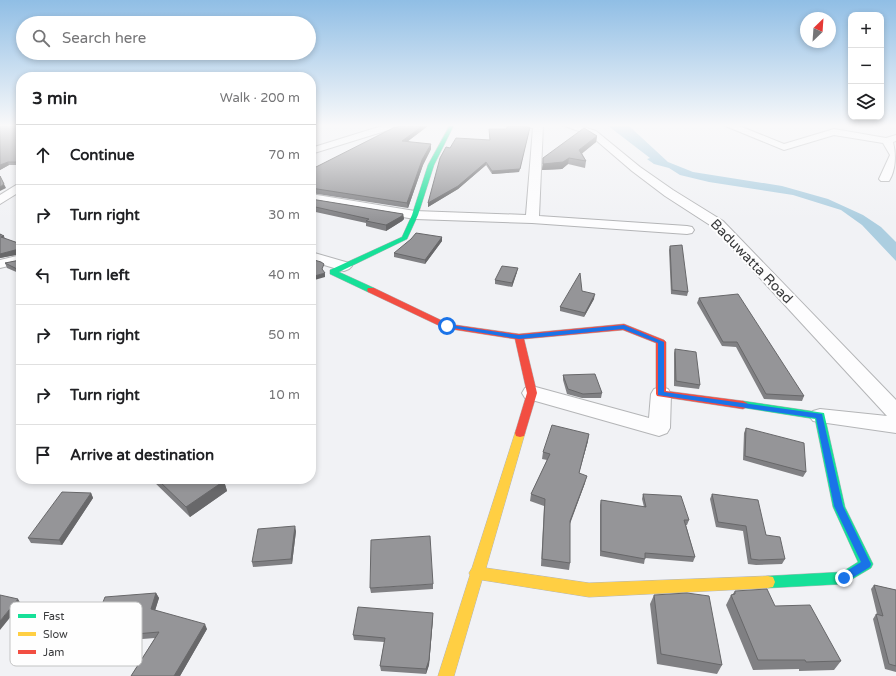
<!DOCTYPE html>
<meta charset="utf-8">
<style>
body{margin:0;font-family:"Varela Round",sans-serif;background:#f6f6f6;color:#202124}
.controls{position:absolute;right:12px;top:12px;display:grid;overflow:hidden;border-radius:8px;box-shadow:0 2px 6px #0003}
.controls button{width:36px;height:36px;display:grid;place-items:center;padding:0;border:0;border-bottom:1px solid #e0e0e0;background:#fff;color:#202124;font:20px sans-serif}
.compass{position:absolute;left:800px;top:12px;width:36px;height:36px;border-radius:50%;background:#fff;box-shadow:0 2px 6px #0003;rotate:25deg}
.stop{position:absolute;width:12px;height:12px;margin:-9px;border:3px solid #1a73e8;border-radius:50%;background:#fff}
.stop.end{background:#1a73e8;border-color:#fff;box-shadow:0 1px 4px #0008}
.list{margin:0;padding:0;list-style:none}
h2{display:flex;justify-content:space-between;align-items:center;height:52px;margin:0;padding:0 16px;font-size:17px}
h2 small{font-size:13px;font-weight:400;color:#757577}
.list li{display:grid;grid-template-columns:26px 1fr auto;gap:12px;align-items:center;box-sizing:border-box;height:60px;padding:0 16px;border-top:1px solid #e0e0e0}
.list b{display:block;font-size:15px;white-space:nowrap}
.list em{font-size:13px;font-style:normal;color:#757577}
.icon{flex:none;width:22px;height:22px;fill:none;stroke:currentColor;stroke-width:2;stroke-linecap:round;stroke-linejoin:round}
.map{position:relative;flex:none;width:896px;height:676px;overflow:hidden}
.search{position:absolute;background:#fff;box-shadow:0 2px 6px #0003;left:16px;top:16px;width:300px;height:44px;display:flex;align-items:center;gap:10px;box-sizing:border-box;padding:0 14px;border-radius:22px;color:#757577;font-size:15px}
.panel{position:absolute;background:#fff;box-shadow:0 2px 6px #0003;left:16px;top:72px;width:300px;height:412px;border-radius:16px}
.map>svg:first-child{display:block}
</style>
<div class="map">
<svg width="896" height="676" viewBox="0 0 896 676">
<rect width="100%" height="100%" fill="#f1f2f5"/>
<path fill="#accee0" d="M607 125H628L668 162 693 172 782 186 828 199 863 215 881 227 896 242V261L862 225 841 210 793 195 709 182 680 175 669 168 654 164 647 159 650 158Z"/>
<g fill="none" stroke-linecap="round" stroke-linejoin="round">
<g stroke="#b4b5b7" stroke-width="2">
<path id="street" d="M385 125H400L398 127 311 154V148Z
M504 125H543L539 216 687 226 692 227 694 230 692 233 687 234 532 223 415 219 311 202V194L415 211 526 215 533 128H509Z
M562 125H577L596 131 640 167 673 190 723 221 896 400V433L813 421 809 416 813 411 820 409 887 416 713 227 665 196 632 171 590 135Z
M723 125H737L784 144 834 129 886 138 896 135V141L893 142C896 154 896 170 889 181H881L879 179 890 155 883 143 834 135 784 150Z
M21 182V191L0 204V195Z
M311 252 349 263 352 266 349 269 344 271 311 261Z
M21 255V263L0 268V260Z
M532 386 649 418 651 394 654 389 661 387 668 389 671 394 670 428 667 433 659 436 525 398 522 393 525 388Z"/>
</g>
<g stroke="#b4b5b7" stroke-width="1">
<path id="fast" d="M450 125H454L434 165 418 215 407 239 339 272 374 288 375 290 374 292H368L330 274V270L402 237 412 215 428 165Z
M743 401 824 413 845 507 873 564 871 568 844 584 768 588 763 587 761 582 763 577 768 576 842 572 858 562 833 507 815 419 739 407 738 405 739 403Z"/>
</g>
<g stroke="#b4b5b7" stroke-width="1">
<path id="slow" d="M520 429 524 430 525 433 486 568 589 583 768 576 773 577 775 582 773 587 768 588 589 597 482 580 454 676H438L470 575 469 573 472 568 515 433 516 430Z"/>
</g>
<g stroke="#b4b5b7" stroke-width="1">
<path id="jam" d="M368 288H374L449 324 519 334 624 324 664 340 666 342V391L743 401 747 403 748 405 747 407 743 409 657 396 656 394V343L623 330 524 339 537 393 525 433 524 436 520 437 516 436 515 433 527 393 515 339 444 328 368 292 367 290Z"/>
</g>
<use href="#street" fill="#fdfdfe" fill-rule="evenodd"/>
<use href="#fast" fill="#16e098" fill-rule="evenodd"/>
<use href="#slow" fill="#ffcf43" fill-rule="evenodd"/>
<use href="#jam" fill="#f24e42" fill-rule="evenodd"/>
</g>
<path fill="#808083" d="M0 125H21V165H9L0 170Z
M399 125H429L408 141 431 149 423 165 408 208 311 193V169H312L398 127Z
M530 127 519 172 492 174 486 165 458 189 428 207V203L450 148 490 140 489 129H506Z
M597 136 596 142 582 153 586 161 585 168 568 164 562 169 542 170 543 158Z
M311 199 403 214 404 219 402 221 386 231 366 226V223L311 211Z
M0 234 4 236 5 239 21 244V274L7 268 5 263 20 260V254L0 258Z
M442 237V241L425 264 394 257V253Z
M670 246 688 292 687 296 671 294 669 250Z
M517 272 512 287 495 284V280Z
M582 291 594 299 584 317 560 311V307Z
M699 298 804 396 802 401 764 399 736 347 722 346 697 303Z
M675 349 700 385 699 389 674 386V353Z
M563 375 602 393 601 398H582L567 394 563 380Z
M746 428 806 472 803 477 743 460 744 433Z
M588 441 579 473 585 483 570 524V563L569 570 541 566 544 506 530 501 531 494 547 460 542 459 543 452Z
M151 479H222L224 481 227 491 190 517Z
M91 493 93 498 62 545 31 543 28 538Z
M643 494 689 520 687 525H686L695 557 693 562 645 558 644 564 600 556V505L601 500 644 507 642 499Z
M712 494 766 535 785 559 782 564 756 565 748 564 743 531 716 527 710 499Z
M296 531 292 564 253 567 252 562Z
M433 584V589L371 593 370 588Z
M874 585 896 590V672L885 669 873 619 876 614H877L871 589Z
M735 591 775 606 841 661 834 670 799 671V669L753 670 726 605 731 595H732Z
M156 593 159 598 155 610 207 629 180 676H131L155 638 92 643 91 641 78 661 29 654 25 649 92 631Z
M654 595 722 665 717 674 657 664 650 604Z
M433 618 429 665 426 674 381 671 380 666 384 642 354 640 353 635Z"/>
<path fill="#68686a" d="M424 125H429L403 145 402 141Z
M530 127 519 172 492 174V171Z
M597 136 596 142 579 156V150Z
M431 144V149L423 165 408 208 407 203 422 160Z
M569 158 568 164 562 169 542 170 543 164Z
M8 162 9 165 0 170V165Z
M486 162V165L458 189 428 207V203Z
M4 184 6 188 0 191V187Z
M403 214 404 219 402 221 386 231V225Z
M442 237V241L425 264V260Z
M19 249 21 254 0 258V254Z
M518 268 517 272 512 287V283Z
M325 273V277L311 281V277Z
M595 294 594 299 584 317 585 313Z
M589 434 588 441 577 480 579 473Z
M587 476 585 483 568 528 570 521Z
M224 481 227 491 190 517 186 507Z
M91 493 93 498 62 545 59 540Z
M295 526 296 531 292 564 291 559Z
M156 593 159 598 154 614 151 609Z
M18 599 21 604 0 630V621Z
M433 613V618L429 665 426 674V669Z
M205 624 207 629 180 676H174Z
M91 630 94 635 89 638 91 641 78 661 75 657Z"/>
<path fill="#959598" stroke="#68686a" d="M0 125H21V162H8L0 165Z
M399 125H424L402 141 431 144 422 160 407 203 311 188V169H312L395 127H398Z
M508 126 530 127 520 169 492 171 486 162 458 186 428 203 440 158 446 147 450 148 456 138 490 140 489 129H506Z
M584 128 597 136 579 150 586 161 569 158 563 162 543 164V158Z
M0 176 4 184 0 187Z
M311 199 403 214 402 216 386 225 366 221 369 219 311 206Z
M416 233 442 237 425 260 394 253 411 239Z
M0 234 4 236 1 237 21 244V271L5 263 20 260 21 251 19 249 0 254Z
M682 245 688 292 672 290 670 246Z
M311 259 321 262 324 264 322 269 325 273 311 277Z
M502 266 518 268 512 283 495 280Z
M580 273 582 291 595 294 585 313 560 307Z
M738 294 804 396 766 394 737 342H723L699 298Z
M675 349 696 352 700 385 676 381Z
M595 374 602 393 583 394 568 389 563 375Z
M552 425 589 434 579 473 587 476 570 521V563L542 559 545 499 531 494 550 454 543 452Z
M746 428 804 443 806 472 745 456Z
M157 479H222L224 481 186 507Z
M62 492 91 493 59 540 28 538Z
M643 494 681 496 689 520H684L695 557 645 553V559L601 551V500L646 507Z
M712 494 758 500 766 535 780 537 785 559 759 560 751 559 746 526 718 522Z
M295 526 291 559 252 562 258 529Z
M430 536 433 584 370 588 371 540Z
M874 585 896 590V666L889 664 876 614 883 616Z
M767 589 775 606 810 605 841 661 806 662 805 660H758L731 595 735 594V591Z
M156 593 151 609 205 624 174 676H131L159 632 89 638 105 597Z
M687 593 709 596 722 665 661 654 654 595Z
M0 595 18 599 0 621Z
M358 607 433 613 429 660 426 669 380 666 385 638 353 635Z"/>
<linearGradient id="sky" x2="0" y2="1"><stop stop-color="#90bee5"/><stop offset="0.57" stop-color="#f9f9fa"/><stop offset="1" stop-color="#f9f9fa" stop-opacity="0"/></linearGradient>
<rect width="896" height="220" fill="url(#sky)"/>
<path fill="#1a73e8" d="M444 324 519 335 624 325 664 342V392L822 414 843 506 871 564 870 567 844 583 839 578 840 575 861 562 834 506 816 418 658 395V343L623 329 519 339 447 327H444Z"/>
<g text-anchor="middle" stroke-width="4" stroke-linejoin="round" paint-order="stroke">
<g font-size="14" fill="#3a3b3d" stroke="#fefefe">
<text transform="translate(752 261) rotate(46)" y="5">Baduwatta Road</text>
</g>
</g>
<rect x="10" y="602" width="132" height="64" rx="6" fill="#fefefe" stroke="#c3c4c4" stroke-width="1"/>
<rect x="18" y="614" width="18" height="4" fill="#16e098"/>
<rect x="18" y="632" width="18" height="4" fill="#ffcf43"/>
<rect x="18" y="650" width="18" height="4" fill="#f24e42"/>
<g font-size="11" fill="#3a3b3d">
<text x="43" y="620">Fast</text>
<text x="43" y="638">Slow</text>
<text x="43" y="656">Jam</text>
</g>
</svg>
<div class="controls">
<button>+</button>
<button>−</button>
<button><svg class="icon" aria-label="layers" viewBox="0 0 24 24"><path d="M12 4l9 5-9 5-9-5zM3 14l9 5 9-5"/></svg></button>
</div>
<svg class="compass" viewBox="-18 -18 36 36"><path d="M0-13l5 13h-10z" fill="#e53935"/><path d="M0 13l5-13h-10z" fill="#757577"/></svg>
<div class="stop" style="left:447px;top:326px"></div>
<div class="stop end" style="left:844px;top:578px"></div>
<div class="search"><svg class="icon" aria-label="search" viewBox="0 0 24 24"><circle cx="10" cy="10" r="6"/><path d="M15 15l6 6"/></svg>Search here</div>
<section class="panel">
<h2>3 min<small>Walk · 200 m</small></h2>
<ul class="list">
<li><svg class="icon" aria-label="ahead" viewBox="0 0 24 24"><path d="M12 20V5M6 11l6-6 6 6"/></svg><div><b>Continue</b></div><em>70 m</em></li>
<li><svg class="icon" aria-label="right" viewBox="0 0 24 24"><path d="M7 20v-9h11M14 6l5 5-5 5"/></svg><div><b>Turn right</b></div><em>30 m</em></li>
<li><svg class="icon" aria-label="left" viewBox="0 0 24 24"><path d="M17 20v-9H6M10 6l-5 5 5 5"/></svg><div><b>Turn left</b></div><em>40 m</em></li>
<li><svg class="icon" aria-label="right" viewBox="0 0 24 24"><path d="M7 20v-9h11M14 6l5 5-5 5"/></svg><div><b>Turn right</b></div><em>50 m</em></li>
<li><svg class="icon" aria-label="right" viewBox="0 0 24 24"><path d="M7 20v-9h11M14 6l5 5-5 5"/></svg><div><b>Turn right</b></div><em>10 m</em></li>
<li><svg class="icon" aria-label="arrive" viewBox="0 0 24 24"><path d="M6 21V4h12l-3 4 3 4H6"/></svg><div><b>Arrive at destination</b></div></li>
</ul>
</section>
</div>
